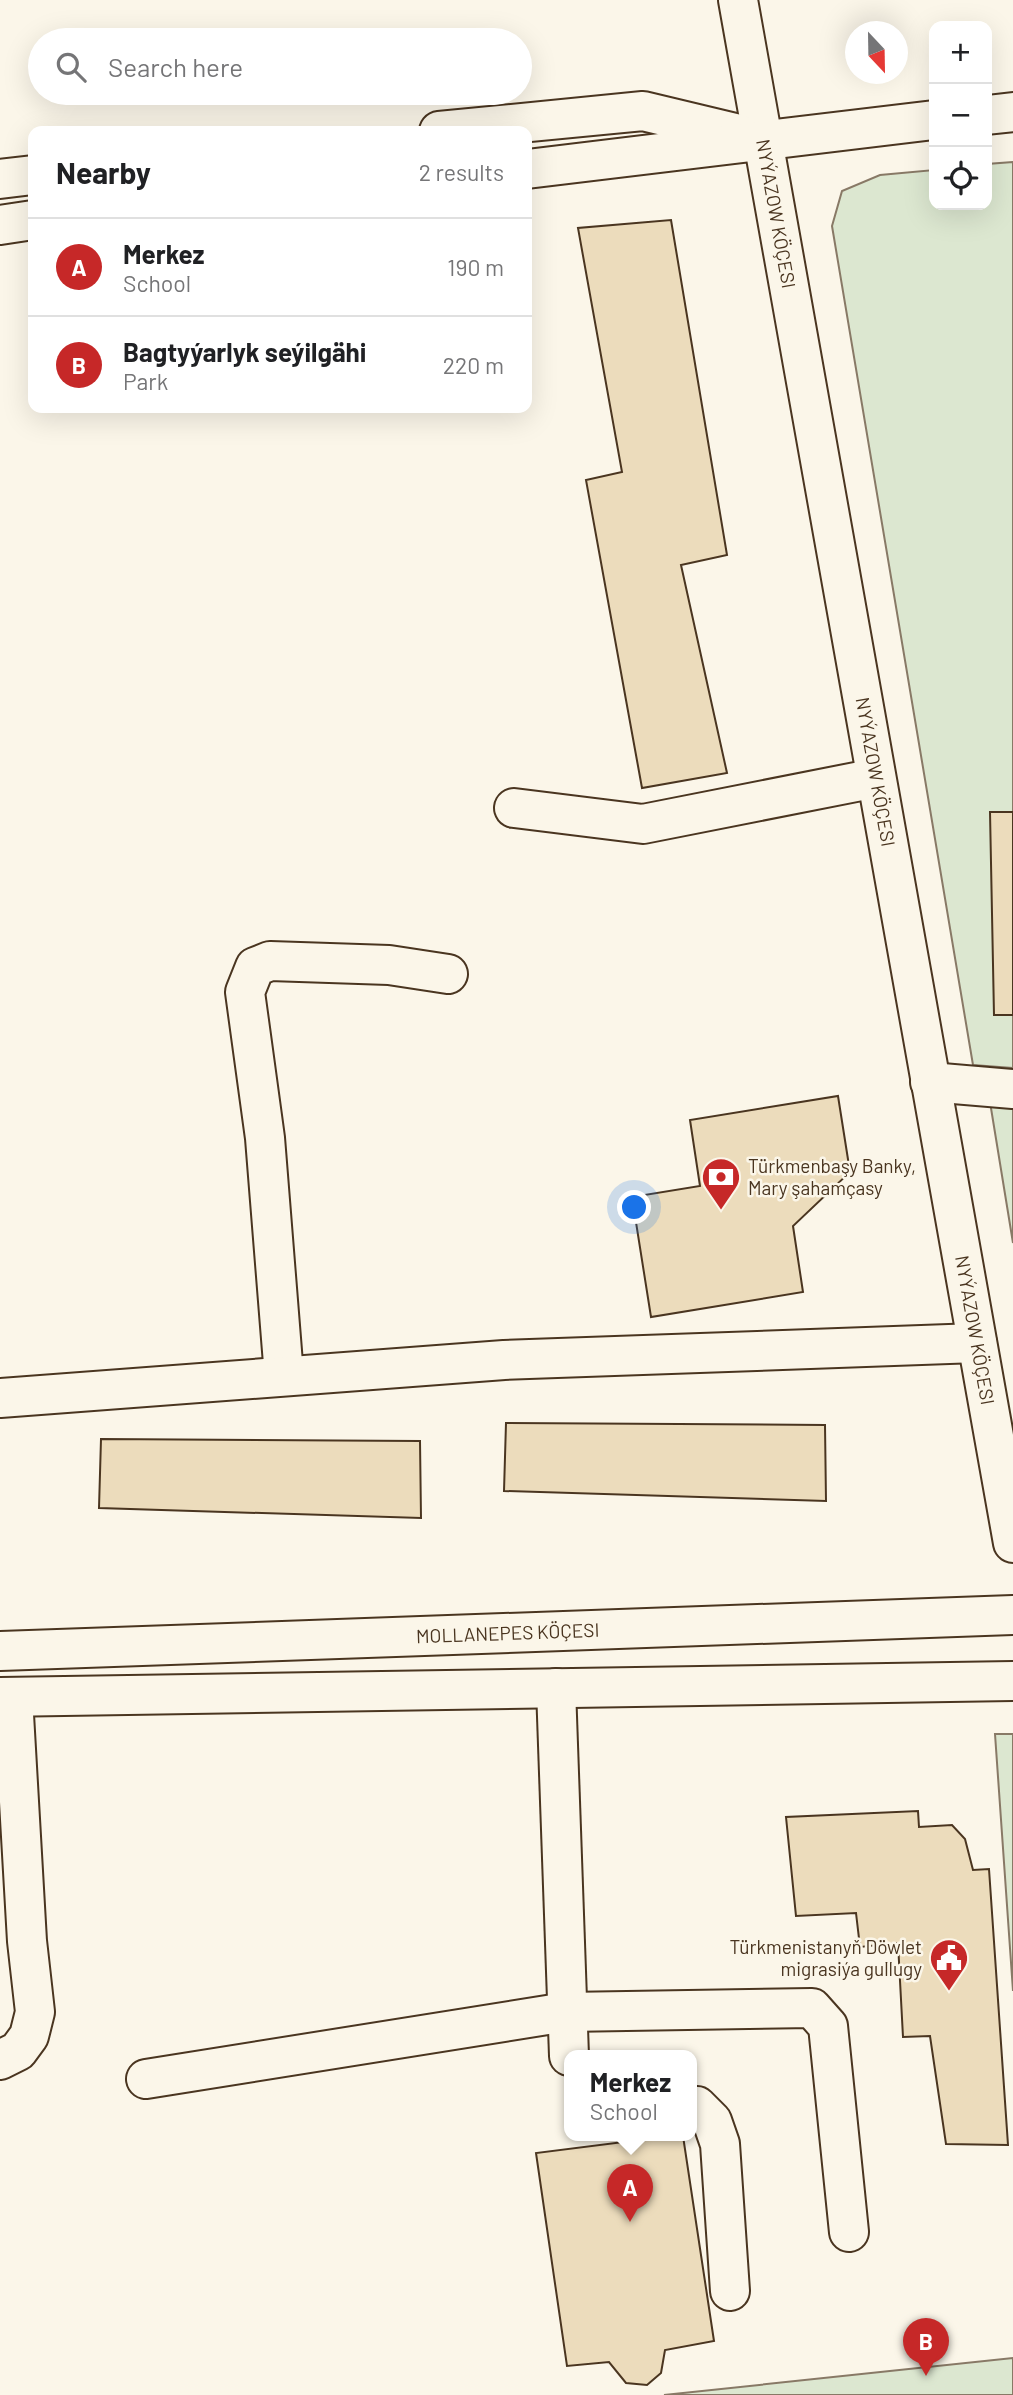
<!DOCTYPE html>
<meta charset="utf-8">
<style>
body{margin:0;font-family:Barlow,sans-serif;background:#f2f2f2;color:#202124}
.controls{position:absolute;right:21px;top:21px;display:grid;overflow:hidden;border-radius:14px;box-shadow:0 7px 28px #0002}
.controls button{width:63px;height:63px;display:grid;place-items:center;padding:0;border:0;border-bottom:2px solid #e0e0e0;background:#fff;color:#202124;font:35px sans-serif}
.compass{position:absolute;left:845px;top:21px;width:63px;height:63px;border-radius:50%;background:#fff;box-shadow:0 7px 28px #0002;rotate:158deg}
.you{position:absolute;left:635px;top:1208px;width:24px;height:24px;margin:-18px;border:5px solid #fff;border-radius:50%;background:#1a73e8;box-shadow:0 0 0 10px #1a73e833}
.badge{display:grid;place-items:center;width:46px;height:46px;border-radius:50%;background:#c62828;color:#fff;font-size:23px;font-weight:700}
.pin{position:absolute;translate:-50% -58px;filter:drop-shadow(0 2px 4px #0008)}
.pin::after{content:'';position:absolute;top:37px;width:24px;height:21px;background:inherit;clip-path:polygon(0 0,100% 0,50% 100%)}
.popup{position:absolute;left:564px;top:2050px;width:133px;height:91px;box-sizing:border-box;display:grid;place-content:center;border-radius:14px;background:#fff;filter:drop-shadow(0 2px 5px #0005);font-size:23px;white-space:nowrap;color:#757577}
.popup b{font-size:26px;color:#202124}
.popup::after{content:'';position:absolute;left:50%;top:100%;margin-left:-14px;border:14px solid transparent;border-top-color:#fff}
.list{margin:0;padding:0;list-style:none}
h2{display:flex;justify-content:space-between;align-items:center;height:91px;margin:0;padding:0 28px;font-size:30px}
h2 small{font-size:23px;font-weight:400;color:#757577}
.list li{display:grid;grid-template-columns:46px 1fr auto;gap:21px;align-items:center;box-sizing:border-box;height:98px;padding:0 28px;border-top:2px solid #e0e0e0}
.list b{display:block;font-size:26px;white-space:nowrap}
.list p{margin:0;font-size:23px;white-space:nowrap;color:#757577}
.list em{font-size:23px;font-style:normal;color:#757577}
.icon{flex:none;width:38px;height:38px;fill:none;stroke:currentColor;stroke-width:2;stroke-linecap:round;stroke-linejoin:round}
.map{position:relative;flex:none;width:1013px;height:2395px;overflow:hidden}
.search{position:absolute;background:#fff;box-shadow:0 7px 28px #0002;left:28px;top:28px;width:504px;height:77px;display:flex;align-items:center;gap:18px;box-sizing:border-box;padding:0 24px;border-radius:38px;color:#757577;font-size:26px}
.panel{position:absolute;background:#fff;box-shadow:0 7px 28px #0002;left:28px;top:126px;width:504px;height:287px;border-radius:14px}
.map>svg:first-child{display:block}
</style>
<div class="map">
<svg width="1013" height="2395" viewBox="0 0 1013 2395">
<rect width="100%" height="100%" fill="#fbf6e9"/>
<path fill="#dce7d0" stroke="#887966" stroke-width="2" d="M1013 162V1068L973 1065 832 226 842 191 880 175 934 170V205H987V164Z
M990 1102 1013 1104V1243Z
M995 1734H1013V1991Z
M1013 2358V2395H664Z"/>
<path fill="#ecdcbc" stroke="#4a3520" stroke-width="2" d="M671 220 727 555 681 565 727 773 642 788 586 480 622 472 578 228Z
M990 812H1013V1015H994Z
M838 1096 850 1172 793 1226 803 1292 651 1317 632 1197 700 1186 690 1120Z
M506 1423 825 1425 826 1501 504 1491Z
M101 1439 420 1441 421 1518 99 1508Z
M918 1811 919 1827 952 1825 965 1839 973 1870 989 1869 1008 2145 946 2144 930 2036 903 2037 898 1943 860 1947 856 1913 796 1916 786 1817Z
M671 2136H683L714 2341 665 2350 661 2373 647 2385 626 2383 609 2362 567 2366 536 2153Z"/>
<g fill="none" stroke-linecap="round" stroke-linejoin="round">
<g stroke="#4a3520" stroke-width="42">
<g id="minor">
<path id="s1" d="M738 0 1013 1543"/>
<path d="M987 115 1013 112"/>
<path d="M439 131 643 111 739 134"/>
<path d="M527 169 934 120"/>
<path d="M0 179 33 175"/>
<path d="M0 225 33 220"/>
<path d="M514 808 643 824 876 778"/>
<path d="M930 1082 1013 1089"/>
<path d="M284 1376 265 1138 245 992 255 967 270 961 389 965 448 974"/>
<path d="M0 1398 504 1360 977 1343"/>
<path id="s2" d="M0 1651 1013 1615"/>
<path d="M556 1688 569 2056"/>
<path d="M0 1697 1013 1681"/>
<path d="M0 2060 18 2051 29 2036 35 2012 27 1941 13 1697"/>
<path d="M146 2079 566 2012 812 2008 828 2026 849 2232"/>
<path d="M691 2107 697 2106 712 2121 720 2144 730 2291"/>
</g>
</g>
<use href="#minor" stroke="#fbf6e9" stroke-width="38"/>
</g>
<defs>
<g id="bank-pin" transform="scale(2.0125)"><path d="M0 17L-7.5 6A9.5 9.5 0 1 1 7.5 6Z" fill="#c62828" stroke="#fbf6e9"/><path d="M-6-4H6V4H-6ZM0-2.3a2.3 2.3 0 1 0 0 4.6a2.3 2.3 0 1 0 0-4.6Z" fill="#fff"/></g>
<g id="civic-pin" transform="scale(2.0125)"><path d="M0 17L-7.5 6A9.5 9.5 0 1 1 7.5 6Z" fill="#c62828" stroke="#fbf6e9"/><path d="M-.6-6.5H3V-4.5H.6V-3L4-1V1h2V6H-6V1h2V-1L-.6-3ZM-1.2 2.5V6h2.4V2.5Z" fill="#fff"/></g>
</defs>
<g fill-rule="evenodd">
<use href="#bank-pin" x="721" y="1177"/>
<use href="#civic-pin" x="949" y="1958"/>
</g>
<g text-anchor="middle" stroke-width="5" stroke-linejoin="round" paint-order="stroke">
<g font-size="19" fill="#4a3520" stroke="#fbf6e9">
<text dy="7" stroke="none"><textPath href="#s1" startOffset="217">NYÝAZOW KÖÇESI</textPath></text>
<text dy="7" stroke="none"><textPath href="#s1" startOffset="784">NYÝAZOW KÖÇESI</textPath></text>
<text dy="7" stroke="none"><textPath href="#s1" startOffset="1351">NYÝAZOW KÖÇESI</textPath></text>
<text dy="7" stroke="none"><textPath href="#s2" startOffset="508">MOLLANEPES KÖÇESI</textPath></text>
</g>
<g font-size="19" fill="#4a3520" stroke="#fbf6e9" text-anchor="start">
<text x="748" y="1173">Türkmenbaşy Banky,<tspan x="748" dy="22">Mary şahamçasy</tspan></text>
<text x="922" y="1954" text-anchor="end">Türkmenistanyň Döwlet<tspan x="922" dy="22">migrasiýa gullugy</tspan></text>
</g>
</g>
</svg>
<div class="controls">
<button>+</button>
<button>−</button>
<button><svg class="icon" aria-label="locate" viewBox="0 0 24 24"><circle cx="12" cy="12" r="6"/><path d="M12 2v4M12 18v4M2 12h4M18 12h4"/></svg></button>
</div>
<svg class="compass" viewBox="-18 -18 36 36"><path d="M0-13l5 13h-10z" fill="#e53935"/><path d="M0 13l5-13h-10z" fill="#757577"/></svg>
<div class="you"></div>
<div class="pin badge" style="left:630px;top:2222px">A</div>
<div class="popup"><b>Merkez</b>School</div>
<div class="pin badge" style="left:926px;top:2376px">B</div>
<div class="search"><svg class="icon" aria-label="search" viewBox="0 0 24 24"><circle cx="10" cy="10" r="6"/><path d="M15 15l6 6"/></svg>Search here</div>
<section class="panel">
<h2>Nearby<small>2 results</small></h2>
<ul class="list">
<li><span class="badge">A</span><div><b>Merkez</b><p>School</p></div><em>190 m</em></li>
<li><span class="badge">B</span><div><b>Bagtyýarlyk seýilgähi</b><p>Park</p></div><em>220 m</em></li>
</ul>
</section>
</div>
